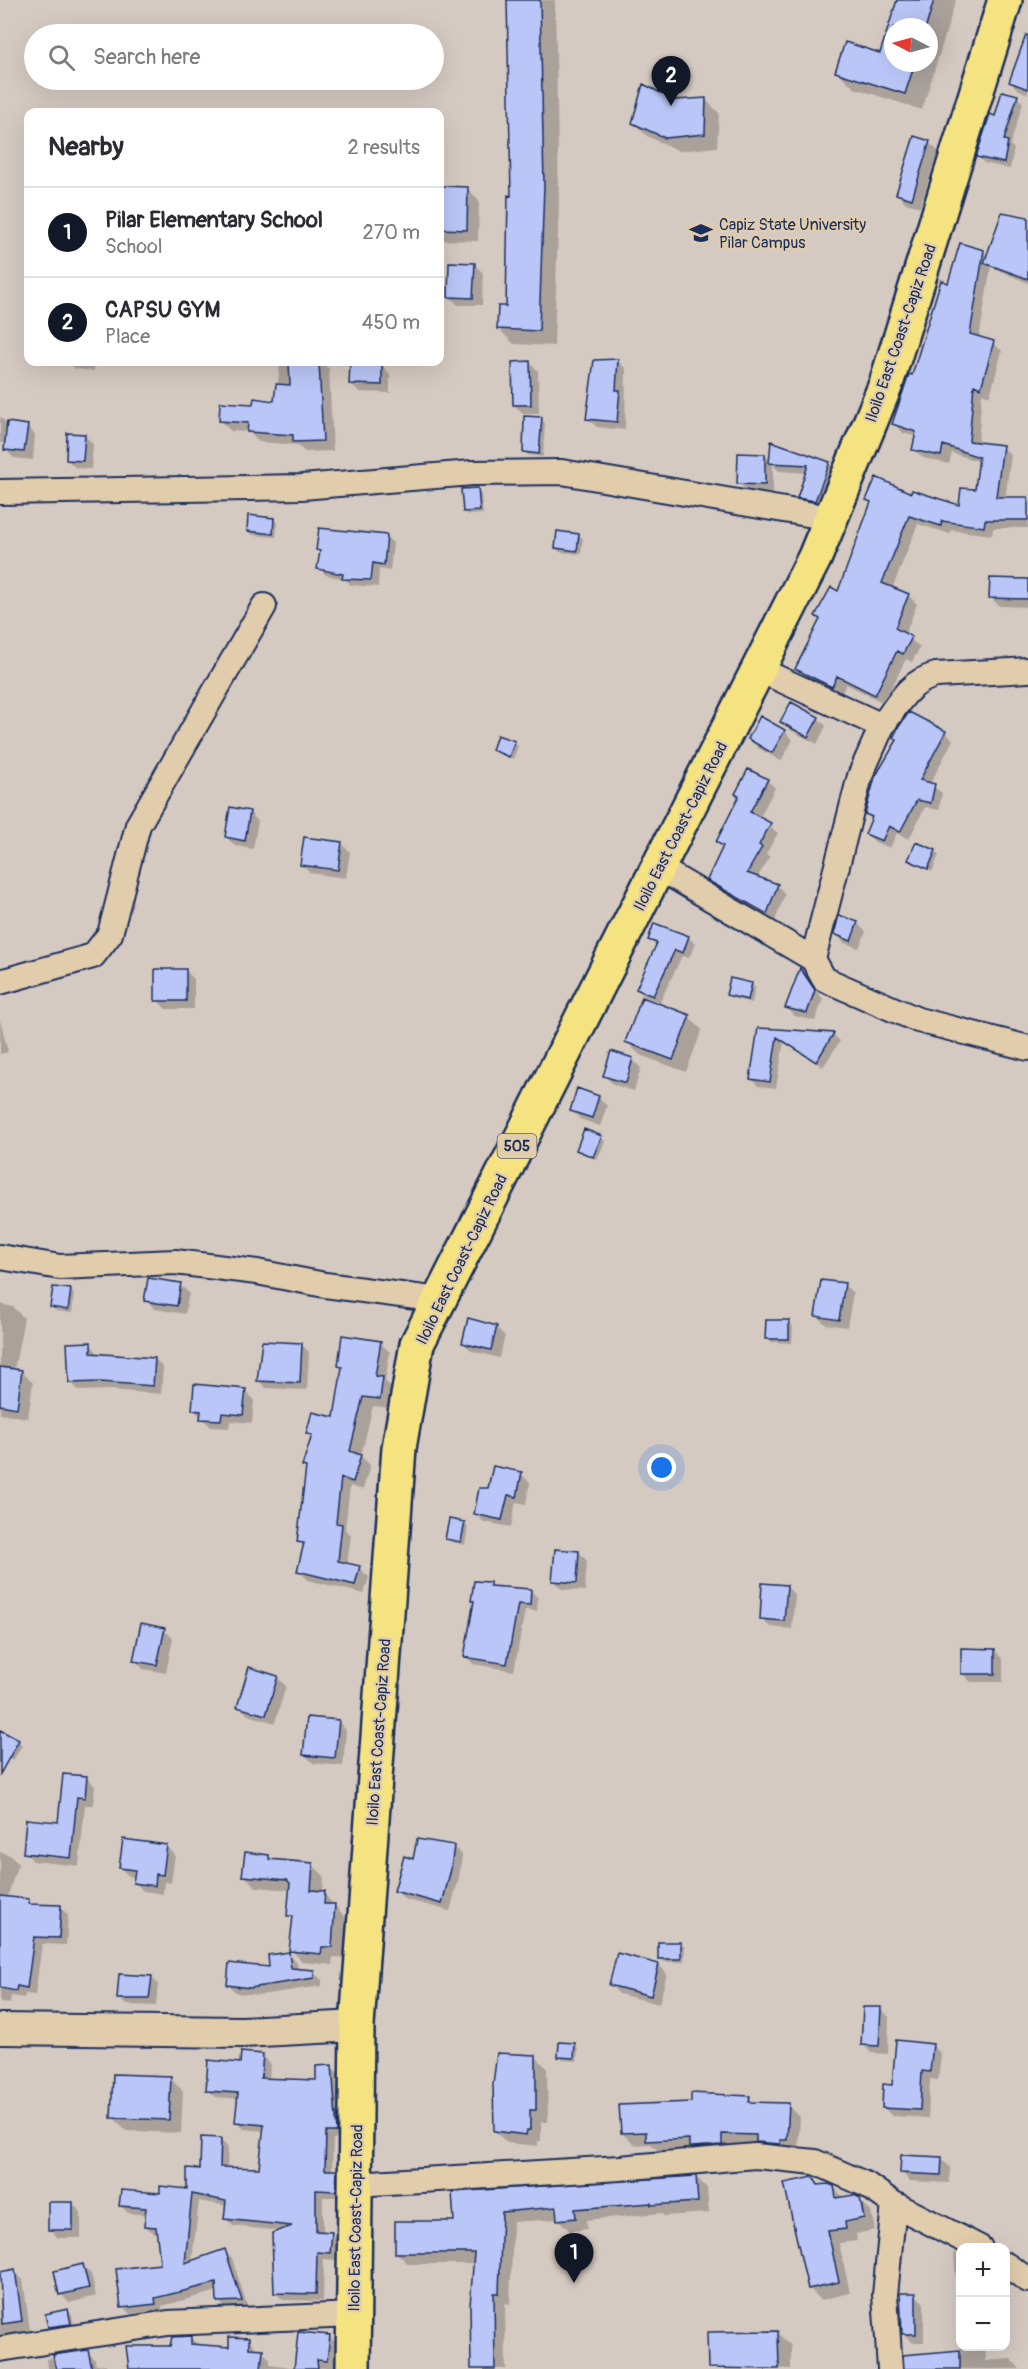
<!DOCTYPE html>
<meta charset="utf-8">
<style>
body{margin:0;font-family:Pangolin,sans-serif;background:#f2f2f3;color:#2b2b33}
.controls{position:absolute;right:18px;bottom:18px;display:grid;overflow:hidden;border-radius:12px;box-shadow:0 6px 24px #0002}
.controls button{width:54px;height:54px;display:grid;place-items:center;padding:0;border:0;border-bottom:2px solid #e1e1e2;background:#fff;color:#2b2b33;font:30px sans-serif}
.compass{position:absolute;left:884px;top:18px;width:54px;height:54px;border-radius:50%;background:#fff;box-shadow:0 6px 24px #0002;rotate:276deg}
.you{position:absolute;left:662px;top:1468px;width:21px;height:21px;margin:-15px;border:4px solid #fff;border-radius:50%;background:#1a73e8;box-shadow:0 0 0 9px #1a73e833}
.badge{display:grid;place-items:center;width:39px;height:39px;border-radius:50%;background:#111827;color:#fff;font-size:20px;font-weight:700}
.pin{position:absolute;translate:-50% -50px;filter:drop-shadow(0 2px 3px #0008)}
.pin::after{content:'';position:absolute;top:32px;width:21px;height:18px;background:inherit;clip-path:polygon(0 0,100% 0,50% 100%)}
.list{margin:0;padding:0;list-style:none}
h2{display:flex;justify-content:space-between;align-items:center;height:78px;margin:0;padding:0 24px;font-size:26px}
h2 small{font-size:20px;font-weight:400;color:#7c7c81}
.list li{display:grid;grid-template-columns:39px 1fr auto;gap:18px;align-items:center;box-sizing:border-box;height:90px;padding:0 24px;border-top:2px solid #e1e1e2}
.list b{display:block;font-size:22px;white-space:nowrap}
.list p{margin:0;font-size:20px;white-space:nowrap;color:#7c7c81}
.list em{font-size:20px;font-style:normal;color:#7c7c81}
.icon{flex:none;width:33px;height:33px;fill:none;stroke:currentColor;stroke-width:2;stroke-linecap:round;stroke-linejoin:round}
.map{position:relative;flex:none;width:1028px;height:2369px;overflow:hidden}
.search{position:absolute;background:#fff;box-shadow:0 6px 24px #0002;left:24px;top:24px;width:420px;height:66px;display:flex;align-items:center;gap:15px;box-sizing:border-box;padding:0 21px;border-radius:33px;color:#7c7c81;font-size:22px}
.panel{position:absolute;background:#fff;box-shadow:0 6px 24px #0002;left:24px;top:108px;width:420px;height:258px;border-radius:12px}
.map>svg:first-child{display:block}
</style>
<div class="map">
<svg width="1028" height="2369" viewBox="0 0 1028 2369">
<rect width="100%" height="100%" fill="#d5cac2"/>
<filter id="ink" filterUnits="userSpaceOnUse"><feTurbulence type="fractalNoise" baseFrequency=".0167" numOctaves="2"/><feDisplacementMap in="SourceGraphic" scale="12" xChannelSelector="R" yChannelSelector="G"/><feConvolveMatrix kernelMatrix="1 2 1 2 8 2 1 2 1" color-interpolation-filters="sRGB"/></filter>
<g filter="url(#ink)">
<path fill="#0003" fill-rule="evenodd" d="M508 0H555L559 202 554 346 514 344 498 328 508 308 512 197Z
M898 0H956L922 110 854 88 837 71 881 55ZM893 27H929V63H893Z
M1028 71V94L1019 90 1010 82Z
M1017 97 1023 103 1010 145 1014 149 1010 169 984 163 978 156 996 118Z
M706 100 719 113 717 147 679 151 647 136 634 123 675 101Z
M929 143 938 151 920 207 906 203 898 194Z
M440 188H467L479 200 478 241 440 240Z
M1028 237V283L991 267 979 338 993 343 1002 351 990 396 982 393 978 443 1002 447 1011 455 1005 499 1028 498V528H993L992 535 951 530 950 534 918 524 892 589 908 595 917 604 905 635 920 647 912 662 906 659 884 703 846 684 841 695 806 677 797 668 839 593 872 504 868 500 912 495 960 507 976 491 980 462 952 453 949 464 923 458 914 449 917 437 903 433 894 424 949 285 983 251 988 256Z
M474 264 483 273 482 305H458L449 296Z
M618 361 626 369 625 430 597 427 588 419Z
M68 362H95L94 371 75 369Z
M280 362H322L329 369 333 451 305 452 297 445 259 442 249 432 231 431 220 421 254 405 276 403Z
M530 363 538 371 539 413H523L514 405Z
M382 365 390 374V393L360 392 351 384Z
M0 417 8 424 27 426 35 435 33 460 14 458 5 449 6 443H0Z
M541 419 545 423 543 457 528 455 524 451Z
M84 435 93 444 91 469 76 468 67 460Z
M765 455 771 461 829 463 838 471 824 509 808 506 799 497 808 473 779 471 773 465V493L747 492 739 483Z
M477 490 481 494 483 514 468 515 464 511Z
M274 519 278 523 276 537 252 535 248 531Z
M579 535 583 539 581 554 560 552 556 548Z
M386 537 393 543 390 571 379 569 378 587 351 585 344 579 326 575 319 568 322 554 318 550Z
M1028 580V607L999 606 991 598Z
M818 718 826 726 817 744 790 730 782 721Z
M784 731 793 740 781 761 758 748 750 739Z
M945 732 953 740 930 784 942 793 939 810 925 807 909 839 897 833 890 848 875 842 867 834 873 820 867 813Z
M514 742 518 746 513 759 493 750Z
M767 780 775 788 759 819 778 833 766 854 770 857 757 878 777 885 785 894 775 921 717 888 709 879 724 848 717 842 740 797 737 794Z
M249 812 258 821 253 849 235 846 226 837Z
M341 843 350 852 346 878 310 873 302 864Z
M935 852 939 855 932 872 910 860Z
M857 923 866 932 859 948 844 943 836 934Z
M688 937 695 944 689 958 682 956 660 1002 644 996 637 989 657 947 650 940Z
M185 970 194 979V1009H166L157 1000Z
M800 970 823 999 815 1021 795 1016 786 1008Z
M752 984 755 988 752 1003 731 998 728 995Z
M689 1017 702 1030 686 1072 640 1055 627 1042Z
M0 1019 8 1052 0 1054Z
M759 1029 833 1034 840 1041 823 1067 784 1042 776 1088 758 1086 752 1079Z
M612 1053 633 1060 641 1068 634 1091 614 1085 605 1076Z
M599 1097 607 1106 600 1126 580 1119 572 1110Z
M601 1137 605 1141 597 1160 578 1150Z
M180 1285 189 1293 185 1314 155 1309 146 1300Z
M844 1285 853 1293 847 1327 825 1324 817 1315Z
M70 1290 74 1294 72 1313 56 1311 52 1307Z
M0 1304 13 1307 24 1318 14 1371 22 1372 33 1383 28 1418 0 1414Z
M789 1322 793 1326 792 1343 771 1342 767 1339Z
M496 1327 505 1336 499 1358 472 1351 463 1343Z
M90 1343 99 1355 155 1359 163 1368 161 1394 110 1390 79 1391 71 1382Z
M380 1343 390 1352 385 1381 392 1388 389 1408 373 1406 361 1456 370 1465 363 1490 350 1486 345 1529 351 1535 347 1565 359 1568 369 1577 364 1594 308 1580 299 1571 304 1547 299 1541 307 1469 304 1466 312 1438 308 1433 336 1419 344 1369 339 1365Z
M301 1344 309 1352 307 1390 266 1388 259 1381Z
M245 1391 254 1399 252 1423 230 1421 229 1428 211 1427 193 1409Z
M521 1474 530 1482 526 1504 516 1502 511 1527 484 1522 475 1513Z
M464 1523 468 1527 465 1545 451 1542 447 1538Z
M579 1552 587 1561 585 1591 562 1589 553 1581Z
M489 1584 493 1587 531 1591 538 1598 537 1611 525 1610 514 1671 473 1664 466 1656Z
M786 1586 795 1595 792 1629 770 1627 761 1619Z
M164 1630 173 1638 166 1673 143 1669 135 1660Z
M995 1650 1003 1659V1682H971L962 1673Z
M277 1677 286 1686 275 1723 248 1715 239 1706Z
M338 1721 346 1730 343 1766 313 1763 304 1754Z
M0 1741H18L22 1745 13 1761 0 1753Z
M87 1778 95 1786 93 1805H85L79 1866 33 1861 25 1852 60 1824Z
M167 1846 175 1855 171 1883 164 1882 163 1894 143 1891 135 1882V1877L129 1876 120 1868Z
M453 1846 462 1855 459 1878 450 1911 404 1899 396 1890 414 1861Z
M0 1852 10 1855 18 1863 7 1899 28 1901 33 1905 60 1907 68 1915 66 1945 42 1944 35 1995 25 1994 24 1998 11 1996 10 2004 0 2002Z
M268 1856 273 1861 312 1864 324 1876 323 1893 346 1918 343 1958 333 1957 332 1965 303 1962 291 1950 294 1920 289 1915 291 1890 256 1887 244 1875Z
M681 1943 685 1947 684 1962H664L660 1959Z
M288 1954 297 1963 298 1970 313 1972 322 1980V1986L260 1995 237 1993 228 1985 271 1968Z
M659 1965 667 1974 659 2004 619 1994 611 1985Z
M151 1977 158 1984 156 2006 126 2005 119 1998Z
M881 2009 889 2017 888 2054 871 2053 863 2044Z
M574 2044 578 2048 577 2061 563 2060 560 2056Z
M932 2045 941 2054 938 2080 930 2079 928 2118 892 2116 883 2107 893 2087Z
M263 2056 270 2063 269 2080 318 2082 332 2067 339 2074 344 2139H333L332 2172 343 2179V2197H323V2233L331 2234 339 2241 337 2260 324 2259 323 2301 283 2300 275 2293 282 2231 233 2226 226 2219 227 2206 199 2201 192 2261 224 2251 232 2258 248 2308H226L219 2301 218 2291 162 2306V2311L130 2314 123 2307 162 2265 158 2233H153L145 2225 147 2215 128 2213 121 2206 188 2190 220 2140 228 2147 227 2168 261 2169 265 2131 244 2129 237 2121 239 2099 215 2097 208 2090 241 2064Z
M535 2056 547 2068 548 2122H541V2141H538V2146L507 2143 495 2131Z
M170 2078 183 2091 181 2133 126 2131 113 2117Z
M749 2098 755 2103 788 2105 800 2117 798 2151 734 2145 733 2156 694 2151 659 2152 651 2144 634 2145 622 2133Z
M941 2159 950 2167 949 2183 910 2181 902 2173Z
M696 2177 707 2188 709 2213 664 2216 661 2213 586 2220 587 2229 570 2231 558 2219 513 2222 510 2304 505 2303 506 2369H472L475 2264H408L396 2252 455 2223 454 2194Z
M813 2178 821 2186 834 2187 844 2198 859 2199 871 2211 875 2230 856 2234 857 2241 839 2243 850 2293 821 2300 809 2288Z
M72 2203 81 2212V2238H58L50 2229Z
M954 2252 960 2256V2346H985L986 2361 1011 2359 1020 2369H908L906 2356 961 2351Z
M83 2266 91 2274 96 2296 69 2303 61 2294Z
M14 2271 23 2280 30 2330 0 2336V2273Z
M915 2294 924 2303V2342H912L903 2333Z
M68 2311 72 2315 74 2327 53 2330 49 2326Z
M778 2333 791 2346V2369L709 2368Z
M329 2336 337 2344 335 2368 131 2369 191 2338 199 2346 230 2349 249 2340 257 2350 262 2351 270 2359V2364L296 2368Z
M87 2351 95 2360 96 2365 105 2364 111 2369H48L47 2359Z"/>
<path fill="#bac6f7" stroke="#1b2f5e" stroke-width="1.5" d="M507 0H540L544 185 539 331 497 329 498 306H506L508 195 511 196Z
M897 0H934L926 27H893V63H915L905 94 835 72 845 42 880 53Z
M1026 35H1028V89L1009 82Z
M643 84 675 100 706 98 705 134 665 138 632 123Z
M1002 91 1018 95 1004 140 1008 141 1004 163 976 157 990 114 995 116Z
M914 136 930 141 912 199 896 194Z
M440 186 468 187 467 230 440 229Z
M1002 212 1028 217V279L984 263Z
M960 243 984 250 970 334 994 341 981 388 974 385 969 441 1003 445 996 497H1028V520H985L984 527 942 521 941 526 909 516 882 583 909 594 895 628 912 637 903 654 897 651 875 695 837 676 832 687 795 669 820 619 815 616 831 587 838 591 871 502 866 500 876 477 911 493 912 490 959 505 961 488 975 489 979 457 943 445 941 456 912 450 916 432 892 424 909 374 912 375 941 280 948 283Z
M449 262 475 263 473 298 448 297Z
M618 359 616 390H620L617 422 586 419 594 360Z
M530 361 531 405H513L512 362Z
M289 362H319L323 441 293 442V435L247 432 248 423 219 421 220 402 253 404 254 398 274 401 276 384 290 385Z
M350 364H382V385L349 384Z
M524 416 542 417 539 454 523 452Z
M7 422 28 425 24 452 4 450Z
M67 433 85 434 83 461 66 460Z
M771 441 830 462 815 501 797 498 808 465 769 463Z
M738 453 765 454V485L737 484Z
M478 488 480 511 463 512 461 489Z
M248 515 274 518 273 534 247 531Z
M319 528 387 535 384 565 373 563 371 580 342 579 343 574 317 569 320 551 316 550Z
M557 531 579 534 577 551 555 548Z
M990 578 1028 579V599L989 598Z
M791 702 819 717 808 737 780 722Z
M909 712 946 731 920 780 935 784 931 803 917 800 900 832 889 826 882 841 865 834 872 817 865 814 875 777 897 740 893 738 898 728Z
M760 716 785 730 772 753 748 739Z
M497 735 515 741 509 757 492 750Z
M748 769 768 779 750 812 771 823 759 845 762 847 747 873 778 884 767 914 707 880 723 846 716 842 739 796 735 794Z
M230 807 250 811 245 841 225 837Z
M304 837 342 842 338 870 300 865Z
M916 842 936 850 928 869 908 860Z
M839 915 858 922 851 941 834 934Z
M654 923 689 936 683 953 675 950 653 996 636 989 657 943 648 940Z
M800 968 815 990 807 1013 785 1008Z
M155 969H186V1001H155Z
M730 978 752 983 748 1000 726 995Z
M642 997 690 1015 673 1060 625 1042Z
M758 1028 778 1029 834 1033 816 1062 777 1037 770 1082 750 1079Z
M611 1051 633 1058 626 1083 603 1076Z
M577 1088 599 1096 592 1118 570 1111Z
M584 1129 602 1136 593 1157 576 1150Z
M148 1278 181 1283 177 1306 144 1301Z
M821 1280 845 1283 839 1320 815 1316Z
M53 1287 71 1289 68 1310 50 1307Z
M468 1318 497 1326 491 1350 462 1343Z
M766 1320H789V1339H765Z
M342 1335 381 1341 375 1376 383 1377 380 1399 363 1397 350 1451 361 1455 353 1482 341 1478 336 1523 342 1524 338 1561 360 1566 355 1585 297 1571 304 1543 297 1542 306 1467 302 1466 312 1435 306 1434 312 1412 334 1417 342 1367 338 1366Z
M262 1341 302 1343 300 1383 257 1381Z
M91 1342V1353L155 1358 153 1386 100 1382 69 1383 67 1343Z
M0 1367 22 1370 17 1408 0 1405Z
M194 1384 246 1389 243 1415 222 1413 221 1420 200 1419 201 1411 192 1410Z
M493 1466 522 1472 517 1497 508 1495 502 1520 474 1514 479 1488H488Z
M449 1519 465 1522 461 1542 445 1539Z
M555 1549 579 1551 577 1583 552 1581Z
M474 1581 490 1582V1586L531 1589 530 1605 518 1604 507 1664 464 1657 474 1601H471Z
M762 1583 787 1585 784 1621 760 1619Z
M141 1623 165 1628 157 1665 133 1661Z
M961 1648 995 1649V1674H961Z
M249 1667 278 1676 266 1715 237 1707Z
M307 1717 339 1720 335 1758 303 1755Z
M0 1730 19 1740 0 1774Z
M63 1774 87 1776 85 1798 77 1797 71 1858 23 1853 26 1819 58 1822Z
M123 1839 167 1845 163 1875 156 1874 155 1886 133 1883 135 1870 119 1868Z
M417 1839 454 1845 451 1869 442 1904 394 1891 404 1856 413 1859Z
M245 1852 269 1855V1859L313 1863 311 1890 325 1891 324 1904H335L332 1947H322L321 1954 289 1951 293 1916H287L290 1883 287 1880 242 1876Z
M0 1896 29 1899V1904L61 1905 59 1938 34 1937 27 1988 17 1986 16 1991 0 1988Z
M658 1942H681V1959H658Z
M289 1952 291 1968 314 1970V1978L250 1988 227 1985 229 1963 269 1967 268 1955Z
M617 1953 659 1964 651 1996 609 1985Z
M119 1974 152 1976 149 1999H117Z
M863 2007H881L879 2046 861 2045Z
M896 2040 933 2044 930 2072 922 2071 920 2110 882 2108 883 2084 892 2085Z
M559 2042 575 2043 574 2058 558 2057Z
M241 2052 263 2054 261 2078 316 2080V2066L332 2065 337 2132H326L325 2170H337L336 2191 316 2190V2231L332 2232 330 2253 317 2252 316 2294 274 2293 272 2233 292 2226 224 2219 226 2201 192 2194 185 2263 225 2249 242 2301 217 2302 216 2283 155 2298 156 2304 121 2308 116 2269 160 2264 156 2227 144 2226 146 2208 119 2206 121 2190 160 2193V2186L187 2189V2168L200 2169 201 2137 221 2138 220 2167 259 2168 264 2125 235 2122 238 2093 206 2091 208 2060 240 2063Z
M497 2053 536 2055V2110H530V2130H527L526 2135 494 2131 493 2084Z
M113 2074 171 2076 169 2120 111 2118Z
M691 2093 750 2096 749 2102 789 2103 787 2140H780V2144L756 2142V2135L722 2134V2145L691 2147H689V2139L646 2141V2132L621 2133 619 2105 691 2102Z
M901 2155 942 2157 941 2175 900 2173Z
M696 2176 698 2202 651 2205V2203L575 2209 576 2218 557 2220 556 2207 502 2212 499 2293H494L495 2369H471L470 2306 474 2253H395V2221H454L452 2192Z
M813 2177 818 2185 828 2184 834 2186 836 2198 854 2195 860 2198 864 2218 845 2222 846 2229 828 2231 839 2282 808 2289 784 2183Z
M48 2202H73V2230H48Z
M83 2264 89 2288 59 2295 54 2271Z
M15 2269 22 2321 2 2324 0 2272Z
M900 2293H916V2334H902Z
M68 2309 71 2324 48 2327 45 2314Z
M778 2331 779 2369 708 2368 707 2332Z
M298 2332 330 2335 327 2361 317 2360 318 2369H294Z
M191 2336V2344L229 2347V2337L249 2338V2348L263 2349 261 2369H129L126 2346H170L172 2337Z
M88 2350 92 2369H56L53 2355Z
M960 2350V2369H904L903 2355Z"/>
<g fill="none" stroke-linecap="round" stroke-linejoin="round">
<g stroke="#1b2f5e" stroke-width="28">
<path id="minor" d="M0 492 302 487 472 473 562 472 831 518
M760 670 882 726 860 776 813 959 824 979 918 1020 1028 1048
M882 726C898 704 908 682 936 675L1028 670
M659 868 813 959
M0 982 93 956 110 934 138 825 264 606
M0 1257 60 1267 175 1262 257 1272 325 1285 439 1300
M355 2184 620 2168 755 2156 815 2162 867 2185 894 2204 980 2248
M1006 2265 1028 2280
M0 2349 168 2323 354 2315
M890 2369 885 2295 894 2204"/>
</g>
<g stroke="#1b2f5e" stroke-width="34">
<path id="tertiary" d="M0 2029 242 2032 357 2026"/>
</g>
<g stroke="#1b2f5e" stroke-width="38">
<path id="primary" d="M353 2369 357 2026 399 1448 417 1344 815 557 886 384 1005 0"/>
</g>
<use href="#minor" stroke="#e1ccab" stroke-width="24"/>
<use href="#tertiary" stroke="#e1ccab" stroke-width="30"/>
<use href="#primary" stroke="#f5e382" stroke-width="33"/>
</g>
</g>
<defs>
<g id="university-bare" transform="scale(1.8)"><path d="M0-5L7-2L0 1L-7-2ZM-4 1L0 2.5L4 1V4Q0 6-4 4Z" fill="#1b2f5e" stroke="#e1ccab" stroke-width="2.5" paint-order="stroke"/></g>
</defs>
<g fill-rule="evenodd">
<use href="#university-bare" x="701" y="233"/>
</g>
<g text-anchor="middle" stroke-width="4.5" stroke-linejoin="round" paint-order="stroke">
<rect fill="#e1ccab" stroke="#565e75" stroke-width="1.5" x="497.5" y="1134" width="39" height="24" rx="4.5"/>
<g font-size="15" font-weight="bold" fill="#1b2f5e">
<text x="517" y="1151">505</text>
</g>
<g font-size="16" fill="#1b2f5e" stroke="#e1ccab" text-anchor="start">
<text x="719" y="230">Capiz State University<tspan x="719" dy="18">Pilar Campus</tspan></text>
</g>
<g font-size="16" fill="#1b2f5e" stroke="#e1ccab">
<text transform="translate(900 333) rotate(-71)" y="6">Iloilo East Coast-Capiz Road</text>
<text transform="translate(680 826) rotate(-63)" y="6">Iloilo East Coast-Capiz Road</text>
<text transform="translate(461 1259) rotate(-64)" y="6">Iloilo East Coast-Capiz Road</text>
<text transform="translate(378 1732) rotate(-86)" y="6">Iloilo East Coast-Capiz Road</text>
<text transform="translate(355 2218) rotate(-89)" y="6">Iloilo East Coast-Capiz Road</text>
</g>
</g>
</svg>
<div class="controls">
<button>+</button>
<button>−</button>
</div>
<svg class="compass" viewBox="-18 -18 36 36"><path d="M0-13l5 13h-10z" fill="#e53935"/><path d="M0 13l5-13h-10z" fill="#7c7c81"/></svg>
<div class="you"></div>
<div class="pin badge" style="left:574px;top:2283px">1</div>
<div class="pin badge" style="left:671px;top:106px">2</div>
<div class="search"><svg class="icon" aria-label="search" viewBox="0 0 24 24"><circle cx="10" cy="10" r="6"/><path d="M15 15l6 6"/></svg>Search here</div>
<section class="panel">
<h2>Nearby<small>2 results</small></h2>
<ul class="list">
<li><span class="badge">1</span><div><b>Pilar Elementary School</b><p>School</p></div><em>270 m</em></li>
<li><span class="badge">2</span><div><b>CAPSU GYM</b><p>Place</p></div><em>450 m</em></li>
</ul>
</section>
</div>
